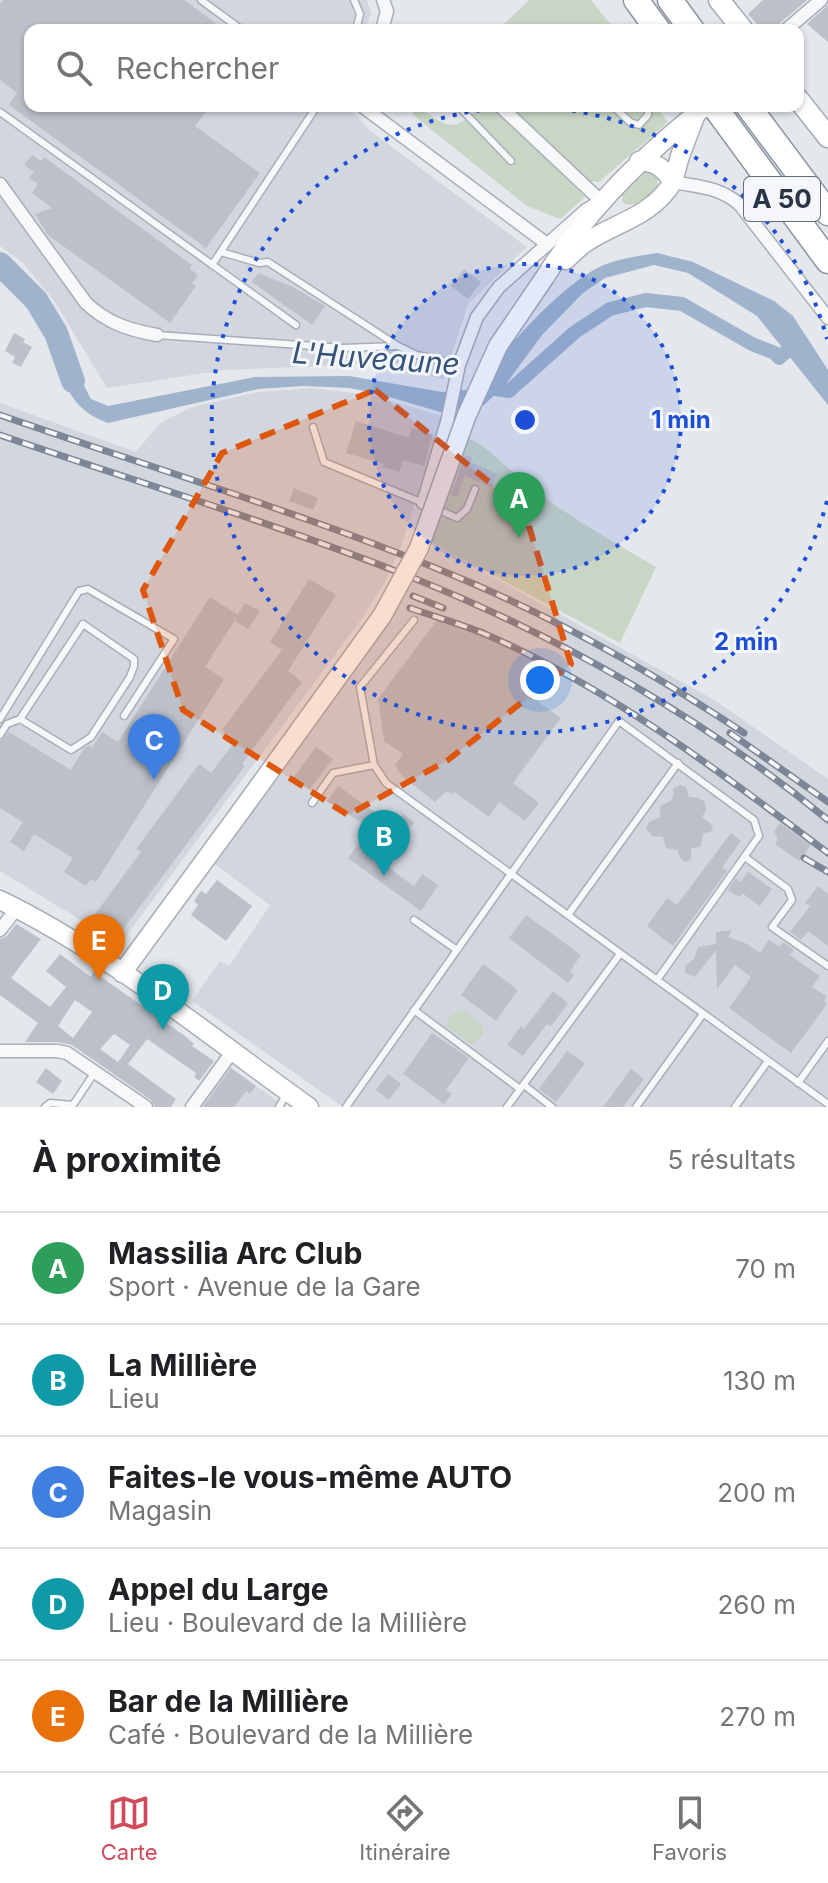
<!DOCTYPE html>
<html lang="fr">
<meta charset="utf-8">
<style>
body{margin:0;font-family:Inter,sans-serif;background:#f2f2f2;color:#202124}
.you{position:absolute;left:540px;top:680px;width:28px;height:28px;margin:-20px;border:6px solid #fff;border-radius:50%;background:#1a73e8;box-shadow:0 0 0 12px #1a73e833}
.badge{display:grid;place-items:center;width:52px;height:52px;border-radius:50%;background:#d1495b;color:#fff;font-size:26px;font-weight:700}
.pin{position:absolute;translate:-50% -66px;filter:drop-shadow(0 2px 4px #0008)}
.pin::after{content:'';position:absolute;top:42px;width:28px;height:24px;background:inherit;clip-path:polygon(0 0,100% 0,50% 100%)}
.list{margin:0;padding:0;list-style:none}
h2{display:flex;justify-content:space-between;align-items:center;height:104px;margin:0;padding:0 32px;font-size:34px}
h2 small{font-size:26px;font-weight:400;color:#757577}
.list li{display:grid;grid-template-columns:52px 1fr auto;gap:24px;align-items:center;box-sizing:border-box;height:112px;padding:0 32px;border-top:2px solid #e0e0e0}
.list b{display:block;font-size:30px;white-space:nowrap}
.list p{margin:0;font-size:26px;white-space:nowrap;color:#757577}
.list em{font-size:26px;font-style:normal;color:#757577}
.icon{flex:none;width:44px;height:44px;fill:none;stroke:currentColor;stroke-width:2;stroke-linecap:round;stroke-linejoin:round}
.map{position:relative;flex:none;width:828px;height:1107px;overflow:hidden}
.search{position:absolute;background:#fff;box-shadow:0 2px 6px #0004;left:24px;right:24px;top:24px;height:88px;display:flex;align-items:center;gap:20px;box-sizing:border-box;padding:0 28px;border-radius:16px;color:#757577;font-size:30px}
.sheet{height:664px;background:#fff}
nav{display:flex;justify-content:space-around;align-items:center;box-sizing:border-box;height:112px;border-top:2px solid #e0e0e0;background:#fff;font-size:22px;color:#757577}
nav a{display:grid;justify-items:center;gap:4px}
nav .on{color:#d1495b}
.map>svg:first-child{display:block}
</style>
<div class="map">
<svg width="828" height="1107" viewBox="0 0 828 1107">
<rect width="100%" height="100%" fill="#e4e7ec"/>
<path fill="#d2d6de" d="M0 0H367L371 14 365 30H30V106H348L369 130 527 247 468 304 443 380 397 363 225 370 107 388 55 302 23 263 0 246Z
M312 388 369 395 443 416 401 546 385 582 363 617 120 944 0 871V403L136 452 159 424 192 407 258 392Z
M434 544 716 701 828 779V1107H343L192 1001 220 961 229 966 270 905 211 861 405 587 409 588Z
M226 1065 286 1107H197Z"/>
<path fill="#c9d6c5" d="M529 0H591L615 30H498Z
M481 106H491L585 197 560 219 527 206 412 114 419 107C449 129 453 133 481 106Z
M510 106H656L668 122 599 182 589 181Z
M643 172H649L658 179 657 188 637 205 625 204 622 201 623 189Z
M468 438C492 449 506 468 526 484 566 515 612 541 656 567L620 643 430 542Z
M461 1010 468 1013 483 1026V1035L473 1045 447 1027 449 1017Z"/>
<path fill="#9fb4cc" d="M657 253 693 262 774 301 793 316 828 370V405L757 316 688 273 654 265 605 278 583 293 542 335 506 384 484 405 440 412 376 393 349 388 303 386 258 389 108 423C72 410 67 388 53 355L72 349 82 382 91 399 108 406 255 377 349 376 442 392 473 389C504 351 555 291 597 268 615 259 638 256 657 253Z"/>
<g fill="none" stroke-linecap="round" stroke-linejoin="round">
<path stroke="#9fb4cc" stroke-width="14" d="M484 387 509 391 575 332 610 309 646 300 682 304 752 344 775 353 779 358 798 341"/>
<path stroke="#9fb4cc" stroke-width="24" d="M0 264 36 300 56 333 73 381"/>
</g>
<path fill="#bbc0ca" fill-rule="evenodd" d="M3 0H184L225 30H30V106H211L195 126 260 173 206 248 9 105 17 93 0 80V4Z
M763 0H807L780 23 777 30H762L748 14Z
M828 5V42L807 24Z
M32 155 41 161 44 157 192 265 189 268 198 275 192 283 196 286 170 323 48 235 35 214 52 208 32 193 38 184 29 178 34 172 24 165Z
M464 269 481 282 468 299 451 286Z
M258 273 293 287 325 306 312 325 252 282Z
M14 333 25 339 23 342 32 347 21 367 12 363 15 357 5 351Z
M356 421 409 438 412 428 433 434 424 466 403 460 399 472 383 467 384 464 346 453Z
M465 455 472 458 471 462 497 474 491 488 465 475 457 497 451 495Z
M294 488 318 498 313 510 289 501Z
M309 579 336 595 288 671 302 682 242 764 245 766 118 936 92 918 141 852 136 849 199 764 211 773 236 740 222 730 282 650 270 642Z
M210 597 238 615 205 667 224 679 96 882 91 879 86 886 64 872 73 858 34 834 24 851 10 842 23 822 0 808V741L9 732 71 770 84 748 89 746 92 748 102 732 118 742Z
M245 603 260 611 248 629 234 620Z
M437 620 487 638 538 662 519 688 561 718 513 783 539 803 525 821 499 802 489 817 454 792 452 794 447 791 435 802 401 775 395 765 403 754 384 741 378 699Z
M316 747 333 759 310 789 293 778Z
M680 785 686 787 689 797 699 798 705 802 706 810 702 817 711 824 713 831 703 834 701 846 691 849V860L685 862 680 858 677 850 666 848 663 837 652 836 646 828 649 822 660 817V806L672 800 674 788Z
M338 786 376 813 367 826 327 801Z
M403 814 414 822 398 844 387 837Z
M780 823 811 845 799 861 775 844 778 840 774 831Z
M731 833 741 841 722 867 727 871 673 946 647 926 667 898 677 905Z
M363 838 386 853 379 861 414 886 422 874 438 885 421 911 348 858Z
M748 872 772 889 760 906 742 893 740 897 728 890 736 878 741 882Z
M217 880 252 906 226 941 191 915 198 905 194 901 198 895 201 891 206 894Z
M818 886 828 894V946L808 931 801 940 790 932 810 906 805 903Z
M526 915 581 955 570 971 574 975 568 983 509 938Z
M16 924 41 939 11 978 50 1007 66 987 46 971 60 954 91 977 94 972 185 1036 194 1044 192 1046 214 1061 199 1081 194 1077 196 1073 147 1039 128 1064 176 1099 171 1107H155L151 1100 72 1045 57 1042H25L38 1023 0 995V939L7 936ZM75 1000 92 1012 73 1038 58 1026ZM114 1034 130 1045 118 1062 100 1049Z
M732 930 728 937 747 944 760 953 769 940 780 947 783 942 794 950 790 955 820 976 812 987 826 996 824 1001 827 1004 791 1053 729 1008 751 977 735 965 717 989 716 950 695 977 685 973V966L694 959 698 947 716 944V932Z
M483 964 518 990 496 1021 461 995Z
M553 991 568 1003 551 1026 547 1024 523 1056 507 1045 521 1026 524 1029Z
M432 1033 469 1058 446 1090 452 1094 444 1104 403 1074Z
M567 1051 585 1063 556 1102 539 1089Z
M46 1068 62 1081 53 1094 36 1082Z
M231 1068 256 1086 250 1094 246 1091 234 1107H203Z
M631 1069 644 1079 623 1107H603Z
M388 1074 401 1084 389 1100 376 1090Z"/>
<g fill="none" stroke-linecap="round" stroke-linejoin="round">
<g stroke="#a9aeb7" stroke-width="9">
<path id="lane" d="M201 0 242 30
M354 0 360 14 356 30
M461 106 462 110 511 161
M613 106 630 122 639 125 648 115V106
M0 112 296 325
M221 252 259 263 268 262 398 346 417 355 459 365
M212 265 317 106
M157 335 343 348 397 346
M313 427 324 462 423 503
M437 509 457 518 467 509 475 489
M414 620 360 687 374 765 386 783 828 1104
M0 719 79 591 88 589 174 639 124 716
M0 735 7 724 20 719 71 750 91 737 130 677 134 666V659L83 624 20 719
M312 803 333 773 374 765
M745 857 788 889 792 900 772 927 828 966
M568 915 678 763
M414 920 457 950
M414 1010 520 1089
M798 1083 828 1041
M524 1085 552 1107
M45 1107 50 1103 73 1105 95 1072
M279 1107 286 1095
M346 1107 619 721 754 820 759 836 657 980
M507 1107 620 954
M636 1107 703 1014
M735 1107 768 1061"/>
</g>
<g stroke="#a9aeb7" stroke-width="15">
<path id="street" d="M382 30 387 11 383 0
M786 30 821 0
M362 106 547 244
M673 182C699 187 720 187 740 205L828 318
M0 184 86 303C107 323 129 330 157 335
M423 503 447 422 459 365 477 317 499 287 586 210 601 201 500 106
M0 930 17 908
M0 1051H57L67 1053 146 1107
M192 1107 232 1052"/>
</g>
<g stroke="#a9aeb7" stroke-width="21">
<path id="secondary" d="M673 182 680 156 696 114
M566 260C572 254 578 248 585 243 618 221 650 218 673 182 664 168 656 162 639 161
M545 277C587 210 644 154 706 106
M0 900C111 954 209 1036 309 1107
M122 973 241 811"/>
</g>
<g stroke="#a3abb8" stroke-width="23">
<path id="primary" d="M719 0 743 30
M798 99 828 137"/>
</g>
<g stroke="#8b94a3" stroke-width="27">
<path id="highway" d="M636 0 658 30
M670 0 692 30
M714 106 828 261
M748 106 828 213"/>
</g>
<use href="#lane" stroke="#f7f8fa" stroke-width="6"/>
<use href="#street" stroke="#f7f8fa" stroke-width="12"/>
<use href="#secondary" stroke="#fff" stroke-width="18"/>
<use href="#primary" stroke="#fff" stroke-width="20"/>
<use href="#highway" stroke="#fff" stroke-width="24"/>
<g stroke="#7d8696" stroke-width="7">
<path id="rail" d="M0 415C158 470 319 518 474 584 568 625 658 676 744 733
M0 435C137 482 277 524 411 577 560 637 703 718 828 820
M413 596 443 608
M410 608C435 617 461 624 485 634 611 689 719 771 828 853
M730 733 828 802
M804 858 828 872"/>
</g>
<use href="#rail" stroke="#f4f6f9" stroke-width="4" stroke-dasharray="12" stroke-linecap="butt"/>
<g stroke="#a9aeb7" stroke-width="21" stroke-linecap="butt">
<path id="secondary-bridge" d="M241 811 382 616 419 548 466 417 498 346 545 277"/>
</g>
<use href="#secondary-bridge" stroke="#fff" stroke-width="18"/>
</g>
<path fill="#df570f" fill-opacity="0.2" stroke="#df570f" stroke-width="6" stroke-dasharray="16 10" stroke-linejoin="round" d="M375 390 524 510 571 664 448 760 348 815 183 710 143 590 222 453Z"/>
<circle cx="525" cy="420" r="156" fill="#1d4ed8" fill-opacity=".12"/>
<g fill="none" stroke="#1d4ed8" stroke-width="4" stroke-dasharray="4 8">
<circle cx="525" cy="420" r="156"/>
<path d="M827 501A313 313 0 1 1 827 339"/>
</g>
<g text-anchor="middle" stroke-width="6" stroke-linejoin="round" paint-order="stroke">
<rect fill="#f4f6f9" stroke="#676e7b" stroke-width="2" x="744" y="177" width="76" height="44" rx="6"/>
<g font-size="26" font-weight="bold" fill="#2b3445">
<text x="782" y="208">A 50</text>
</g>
<g font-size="30" font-style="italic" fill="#34527a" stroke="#f4f6f9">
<text transform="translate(376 359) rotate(4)" y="10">L'Huveaune</text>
</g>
</g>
<circle cx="525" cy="420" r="12" fill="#1d4ed8" stroke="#f4f6f9" stroke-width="4"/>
<g font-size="24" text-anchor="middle" font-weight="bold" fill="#1d4ed8" stroke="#f4f6f9" stroke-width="6" stroke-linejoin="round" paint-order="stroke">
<text x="681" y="428">1 min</text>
<text x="746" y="650">2 min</text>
</g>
</svg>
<div class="you"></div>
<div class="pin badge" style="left:519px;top:538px;background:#2e9e5b">A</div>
<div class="pin badge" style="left:384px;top:876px;background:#0f9aa8">B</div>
<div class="pin badge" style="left:154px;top:780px;background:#3f7fe0">C</div>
<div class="pin badge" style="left:163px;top:1030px;background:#0f9aa8">D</div>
<div class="pin badge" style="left:99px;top:980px;background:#e8710a">E</div>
<div class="search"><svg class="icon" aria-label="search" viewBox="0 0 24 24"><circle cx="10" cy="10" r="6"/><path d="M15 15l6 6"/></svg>Rechercher</div>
</div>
<section class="sheet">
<h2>À proximité<small>5 résultats</small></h2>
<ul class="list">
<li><span class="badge" style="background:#2e9e5b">A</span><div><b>Massilia Arc Club</b><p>Sport · Avenue de la Gare</p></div><em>70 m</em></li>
<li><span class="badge" style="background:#0f9aa8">B</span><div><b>La Millière</b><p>Lieu</p></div><em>130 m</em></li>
<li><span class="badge" style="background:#3f7fe0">C</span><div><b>Faites-le vous-même AUTO</b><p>Magasin</p></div><em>200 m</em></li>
<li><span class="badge" style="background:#0f9aa8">D</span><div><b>Appel du Large</b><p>Lieu · Boulevard de la Millière</p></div><em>260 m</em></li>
<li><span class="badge" style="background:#e8710a">E</span><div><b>Bar de la Millière</b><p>Café · Boulevard de la Millière</p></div><em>270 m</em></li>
</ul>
</section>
<nav>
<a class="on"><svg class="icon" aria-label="map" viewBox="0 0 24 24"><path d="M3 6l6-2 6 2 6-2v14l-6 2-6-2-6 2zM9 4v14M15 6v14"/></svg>Carte</a>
<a><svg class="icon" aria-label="directions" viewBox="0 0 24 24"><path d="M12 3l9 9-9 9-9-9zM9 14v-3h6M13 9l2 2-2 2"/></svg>Itinéraire</a>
<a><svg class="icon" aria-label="saved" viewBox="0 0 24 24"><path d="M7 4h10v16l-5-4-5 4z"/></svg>Favoris</a>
</nav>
